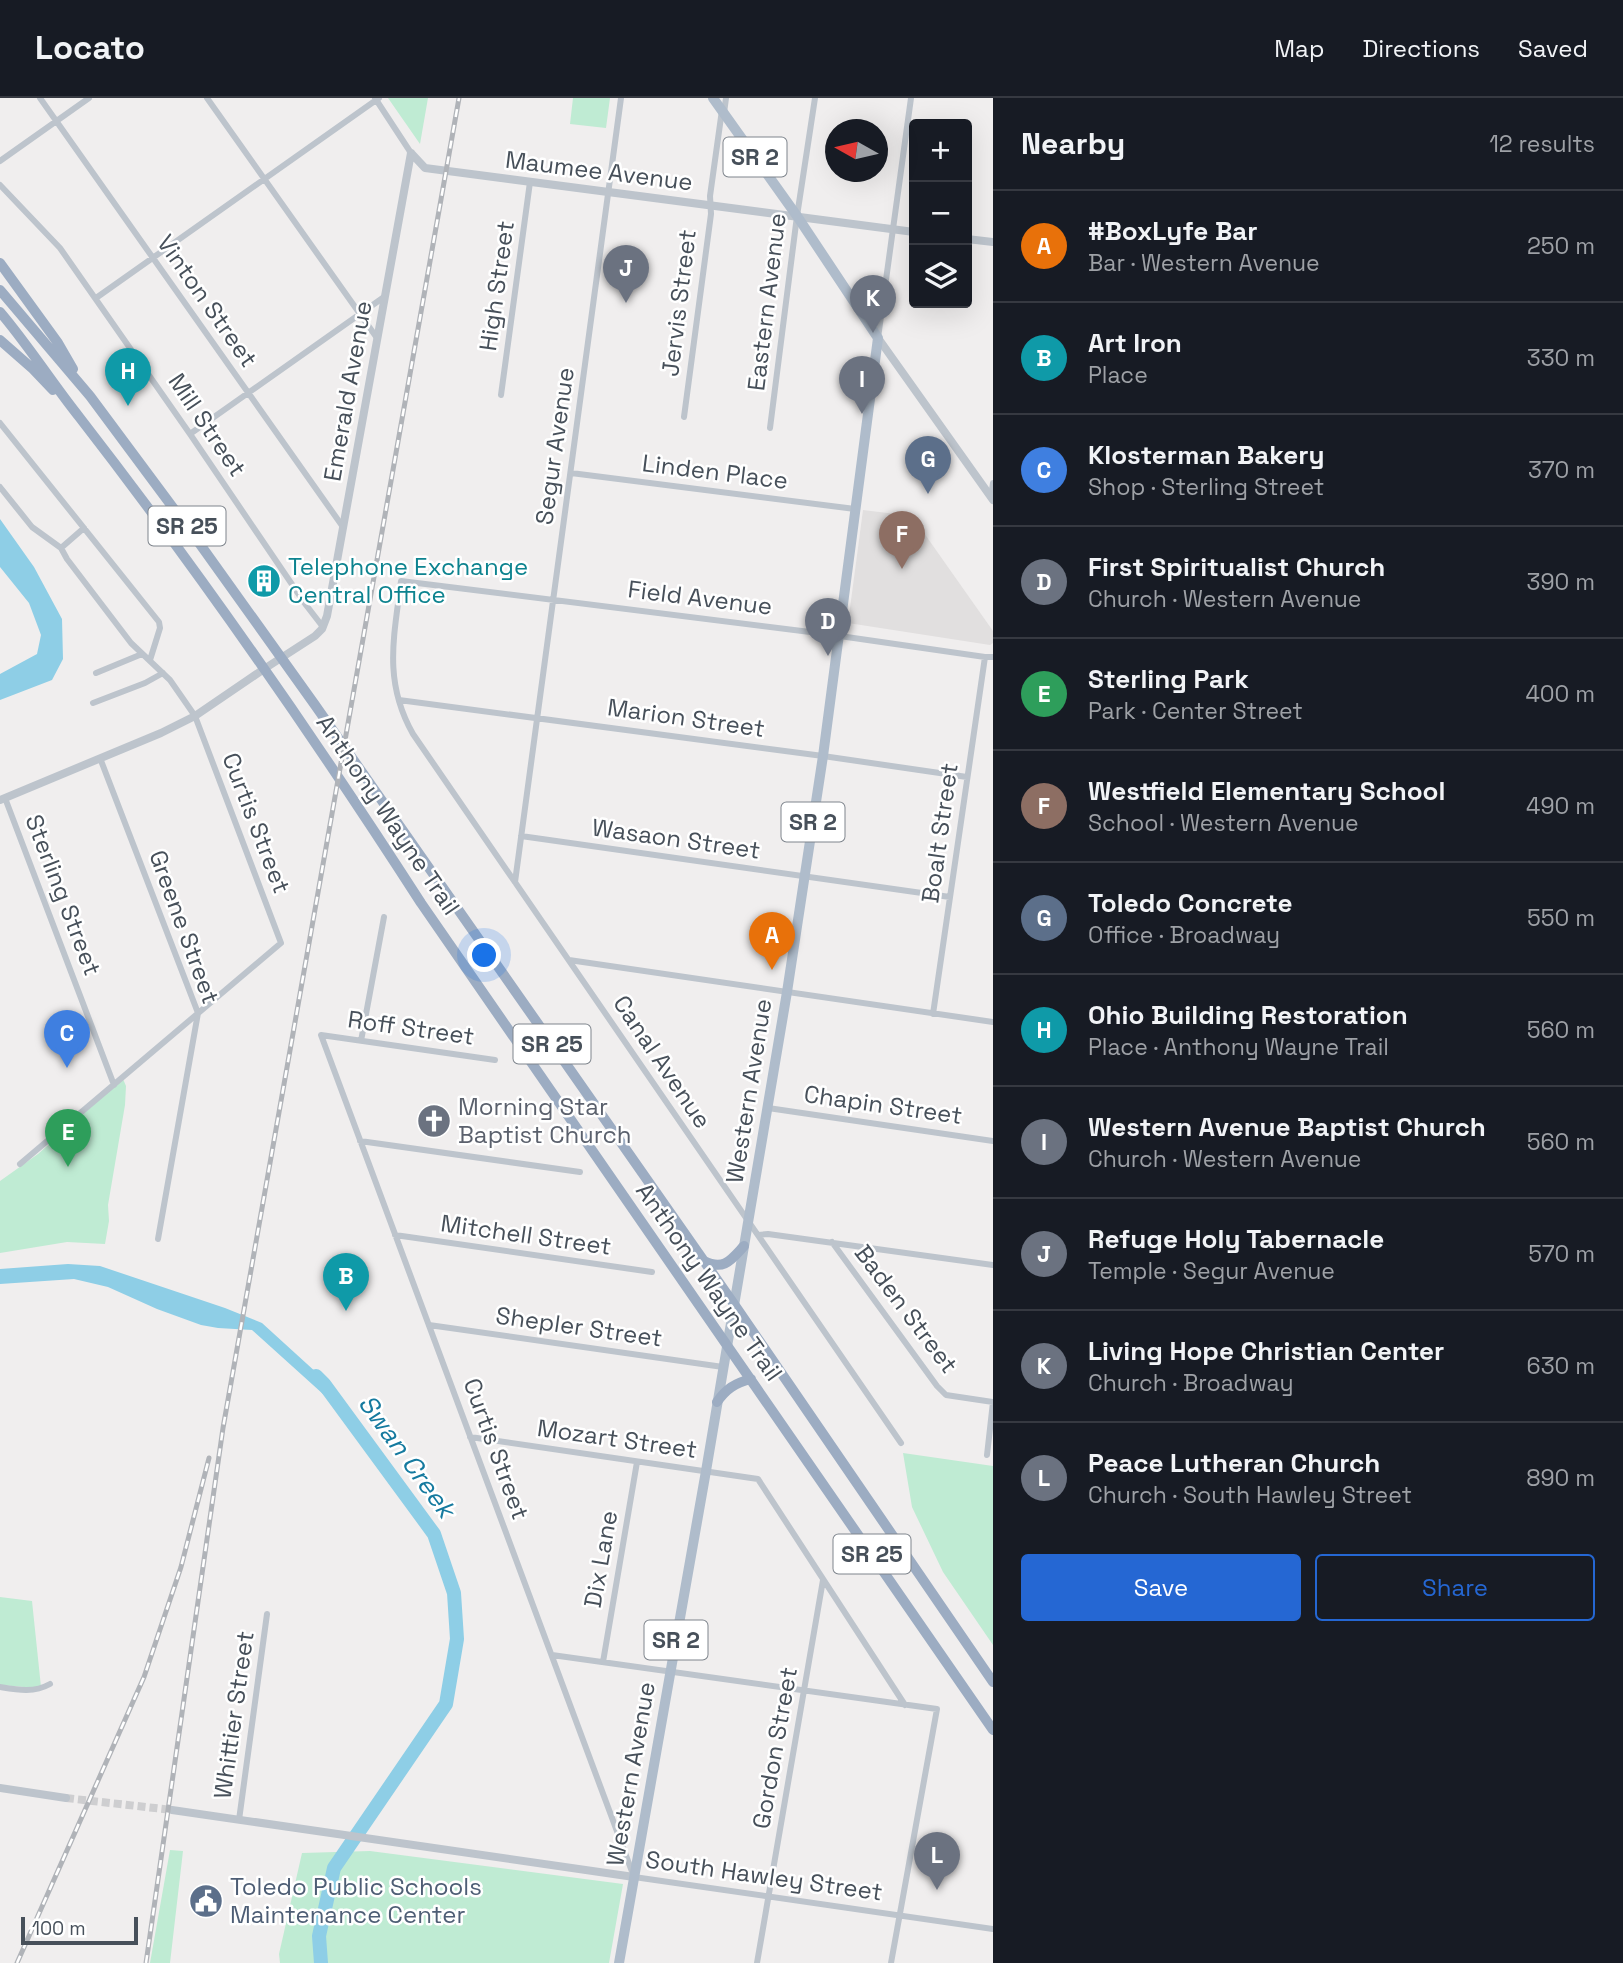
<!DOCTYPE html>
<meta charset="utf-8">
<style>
body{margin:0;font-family:"Space Grotesk",sans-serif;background:#242831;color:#f1f3f6}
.controls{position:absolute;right:21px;top:21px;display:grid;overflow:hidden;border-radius:7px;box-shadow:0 7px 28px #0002}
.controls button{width:63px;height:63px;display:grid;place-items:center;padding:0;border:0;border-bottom:2px solid #363941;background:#171b24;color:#f1f3f6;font:35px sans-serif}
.compass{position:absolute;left:825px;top:21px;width:63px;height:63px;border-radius:50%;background:#171b24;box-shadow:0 7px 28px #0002;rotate:278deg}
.scale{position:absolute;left:21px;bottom:18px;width:117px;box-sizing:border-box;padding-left:7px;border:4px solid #47505a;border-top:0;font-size:19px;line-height:24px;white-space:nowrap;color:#47505a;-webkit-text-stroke:5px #fff;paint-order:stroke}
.you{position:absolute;left:485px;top:858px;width:24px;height:24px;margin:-18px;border:5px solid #fff;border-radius:50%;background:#1a73e8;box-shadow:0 0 0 10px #1a73e833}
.badge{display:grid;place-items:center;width:46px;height:46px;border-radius:50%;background:#2567d3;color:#fff;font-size:23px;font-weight:700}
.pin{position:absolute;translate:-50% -58px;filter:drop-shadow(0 2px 4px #0008)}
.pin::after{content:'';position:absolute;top:37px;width:24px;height:21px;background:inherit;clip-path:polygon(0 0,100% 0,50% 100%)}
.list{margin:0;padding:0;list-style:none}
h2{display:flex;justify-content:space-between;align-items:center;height:91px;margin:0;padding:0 28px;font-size:30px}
h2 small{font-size:23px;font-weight:400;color:#9ea1a6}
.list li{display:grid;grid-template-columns:46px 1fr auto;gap:21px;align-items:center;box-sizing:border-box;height:112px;padding:0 28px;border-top:2px solid #363941}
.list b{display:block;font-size:26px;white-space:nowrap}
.list p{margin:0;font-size:23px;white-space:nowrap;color:#9ea1a6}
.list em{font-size:23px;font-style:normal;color:#9ea1a6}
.actions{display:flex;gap:14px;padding:21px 28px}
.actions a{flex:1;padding:16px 0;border:2px solid #2567d3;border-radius:7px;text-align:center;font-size:24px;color:#2567d3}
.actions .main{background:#2567d3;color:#fff}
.icon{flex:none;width:38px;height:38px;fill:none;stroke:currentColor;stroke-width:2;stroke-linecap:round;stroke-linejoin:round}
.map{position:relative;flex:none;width:993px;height:1865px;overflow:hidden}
header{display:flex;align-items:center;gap:42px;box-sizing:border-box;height:98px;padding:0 35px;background:#171b24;border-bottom:2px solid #363941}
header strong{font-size:33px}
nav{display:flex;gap:38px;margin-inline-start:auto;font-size:24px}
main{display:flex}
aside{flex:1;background:#171b24}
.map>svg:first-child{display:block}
</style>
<header>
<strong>Locato</strong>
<nav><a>Map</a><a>Directions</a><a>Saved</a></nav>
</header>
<main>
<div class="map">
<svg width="993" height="1865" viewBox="0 0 993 1865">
<rect width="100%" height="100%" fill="#f0eeee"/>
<path fill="#e1dfdf" d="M863 412 912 418 993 533V545L990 547 848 525Z"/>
<path fill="#bfebd3" d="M388 0H428L420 46Z
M573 0H610L606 30 570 26Z
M123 981 126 988 125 1007 108 1107 109 1123 105 1146 67 1144 0 1155V1083L38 1056Z
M903 1355 993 1368V1547L943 1474 912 1409Z
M0 1499 32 1503 41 1589 36 1590 0 1587Z
M170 1752 183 1753 170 1865H150Z
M370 1753 623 1786 609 1865H280L279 1856 302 1755Z"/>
<path fill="#8ecee6" d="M0 421 34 469 62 521 63 561 52 582 0 602V576L37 556 41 537 29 505 0 469Z
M68 1166 100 1168 225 1210 262 1225 329 1286 323 1296 252 1232 218 1230 201 1227 157 1211 108 1189 74 1181 0 1186V1171Z"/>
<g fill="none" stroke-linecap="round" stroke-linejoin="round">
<path stroke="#8ecee6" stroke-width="14" d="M316 1278 324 1286 434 1436 454 1495 457 1541 446 1606 334 1770 319 1838 321 1865"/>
<path stroke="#ceced0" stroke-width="8" stroke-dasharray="8 4" stroke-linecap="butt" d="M66 1700 172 1712"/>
<path stroke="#bdc4cc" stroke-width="6" d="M40 0 343 429
M207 0 377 240
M375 0 411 55
M724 15 726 0
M0 63 89 0
M0 87 60 150 190 336 306 507 323 529
M96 200 379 0
M878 240 911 0
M501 297 530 84
M684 319 711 116 710 98 722 12
M0 325 159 524 160 530 150 562
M770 330 797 118 815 0
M190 336 384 199
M571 375 855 411
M0 389 32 429 61 450 67 461 131 545 170 582 195 618 281 845 20 1066
M991 399 993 385
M61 450 84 430
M96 575 142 556
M399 602 823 658 967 679
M93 605 145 585 163 575
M100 660 198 915 158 1141
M5 700 114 987
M521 738 950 799
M515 784 621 0
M569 862 993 924
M933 916 985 559
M361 943 384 819
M495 962 321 937 634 1779 993 1831
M768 1010 993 1043
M360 1043 580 1074
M395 1137 652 1174
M758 1137 768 1136 993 1167
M832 1144 937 1288 946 1297 993 1304
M429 1227 723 1269
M470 1339 758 1381 905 1607
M901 1345 413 636C383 583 394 539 401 483L826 536 985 559H993
M987 1357 993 1304
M552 1557 937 1611 891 1865
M603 1564 637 1364
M0 1589C18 1592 34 1595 50 1586
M239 1722 267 1516
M757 1865 823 1482"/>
<path stroke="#bdc4cc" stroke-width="8" d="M411 55 425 70 914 134
M967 141 993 144
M878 240 993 402
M0 702 161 635 195 618 264 571 315 538 322 531 327 518 411 55
M0 1690 66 1700
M172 1712 634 1779"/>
<path stroke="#afbccb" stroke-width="10" d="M619 1865 706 1373 787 894 823 658 878 240 797 118 713 0"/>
<path stroke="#9cacc2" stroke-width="10" d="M0 165 58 245 73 271
M0 192 90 298 197 442 315 607 734 1206 993 1584
M0 214C29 248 52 285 80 320 201 476 314 639 421 805L993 1632
M0 242 33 271 53 292
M704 1163C724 1173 731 1162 744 1148
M717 1304C726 1291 735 1285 751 1281"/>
<g stroke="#b0b3b8" stroke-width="5">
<path id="rail" d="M17 1865 144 1579 181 1469 209 1360
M146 1865 223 1330 459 0"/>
</g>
<use href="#rail" stroke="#fff" stroke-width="2.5" stroke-dasharray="8" stroke-linecap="butt"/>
</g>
<defs>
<g id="building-disc" transform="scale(1.75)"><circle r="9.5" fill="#0f9aa8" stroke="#fff"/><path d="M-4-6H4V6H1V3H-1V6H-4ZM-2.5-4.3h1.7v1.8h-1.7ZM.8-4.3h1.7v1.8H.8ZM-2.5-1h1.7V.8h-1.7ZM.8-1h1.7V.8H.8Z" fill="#fff"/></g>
<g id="church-disc" transform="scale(1.75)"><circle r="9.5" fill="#6b7280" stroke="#fff"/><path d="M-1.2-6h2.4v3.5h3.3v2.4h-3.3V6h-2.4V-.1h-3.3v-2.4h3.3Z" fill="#fff"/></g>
<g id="civic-disc" transform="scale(1.75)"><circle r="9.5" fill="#5c6f8a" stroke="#fff"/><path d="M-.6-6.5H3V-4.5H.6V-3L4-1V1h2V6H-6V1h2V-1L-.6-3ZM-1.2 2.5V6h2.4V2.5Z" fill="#fff"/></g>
</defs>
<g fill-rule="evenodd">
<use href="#building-disc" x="264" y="483"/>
<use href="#church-disc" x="434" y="1023"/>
<use href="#civic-disc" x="206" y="1803"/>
</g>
<g text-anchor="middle" stroke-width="5" stroke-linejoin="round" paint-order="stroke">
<g fill="#fff" stroke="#7e848c" stroke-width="2">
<rect x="723.5" y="39.5" width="63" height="39" rx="5"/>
<rect x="148.5" y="408.5" width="77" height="39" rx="5"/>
<rect x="781.5" y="704.5" width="63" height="39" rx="5"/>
<rect x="513.5" y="926.5" width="77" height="39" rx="5"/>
<rect x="833.5" y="1436.5" width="77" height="39" rx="5"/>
<rect x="644.5" y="1522.5" width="63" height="39" rx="5"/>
</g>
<g font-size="23" font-weight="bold" fill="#47505a">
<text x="755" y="67">SR 2</text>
<text x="187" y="436">SR 25</text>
<text x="813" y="732">SR 2</text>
<text x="552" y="954">SR 25</text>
<text x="872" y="1464">SR 25</text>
<text x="676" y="1550">SR 2</text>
</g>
<g font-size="24" fill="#47505a" stroke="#fff">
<text transform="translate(599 73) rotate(7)" y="8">Maumee Avenue</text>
<text transform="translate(497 188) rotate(-82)" y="8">High Street</text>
<text transform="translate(207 203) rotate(55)" y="8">Vinton Street</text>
<text transform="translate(767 204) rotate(-83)" y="8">Eastern Avenue</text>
<text transform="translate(679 205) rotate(-83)" y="8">Jervis Street</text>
<text transform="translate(348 293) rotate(-80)" y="8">Emerald Avenue</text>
<text transform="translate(207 327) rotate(56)" y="8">Mill Street</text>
<text transform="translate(555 348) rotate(-82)" y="8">Segur Avenue</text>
<text transform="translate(715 374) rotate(7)" y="8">Linden Place</text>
<text transform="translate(700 500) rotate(7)" y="8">Field Avenue</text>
<text transform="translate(686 620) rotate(8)" y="8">Marion Street</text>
<text transform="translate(388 717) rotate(56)" y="8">Anthony Wayne Trail</text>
<text transform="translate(256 725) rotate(69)" y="8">Curtis Street</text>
<text transform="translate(940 735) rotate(-82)" y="8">Boalt Street</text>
<text transform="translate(676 741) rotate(8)" y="8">Wasaon Street</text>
<text transform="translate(63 797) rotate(69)" y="8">Sterling Street</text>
<text transform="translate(184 829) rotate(70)" y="8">Greene Street</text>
<text transform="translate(411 930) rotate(8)" y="8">Roff Street</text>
<text transform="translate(662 964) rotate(56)" y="8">Canal Avenue</text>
<text transform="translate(749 993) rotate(-81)" y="8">Western Avenue</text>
<text transform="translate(883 1007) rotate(8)" y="8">Chapin Street</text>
<text transform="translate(526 1137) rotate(8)" y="8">Mitchell Street</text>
<text transform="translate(709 1184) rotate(55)" y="8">Anthony Wayne Trail</text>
<text transform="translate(906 1211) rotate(53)" y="8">Baden Street</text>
<text transform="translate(579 1229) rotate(8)" y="8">Shepler Street</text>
<text transform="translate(617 1341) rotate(8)" y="8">Mozart Street</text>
<text transform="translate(496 1351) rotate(70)" y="8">Curtis Street</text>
<text transform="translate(601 1461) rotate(-80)" y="8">Dix Lane</text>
<text transform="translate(234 1617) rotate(-82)" y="8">Whittier Street</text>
<text transform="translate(775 1650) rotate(-80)" y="8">Gordon Street</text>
<text transform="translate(631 1676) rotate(-80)" y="8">Western Avenue</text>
<text transform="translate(764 1778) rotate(8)" y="8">South Hawley Street</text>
</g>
<g font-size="24" fill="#0d838f" stroke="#fff" text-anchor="start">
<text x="288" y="477">Telephone Exchange<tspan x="288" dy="28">Central Office</tspan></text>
</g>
<g font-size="24" fill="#5b616d" stroke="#fff" text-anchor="start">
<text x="458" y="1017">Morning Star<tspan x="458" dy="28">Baptist Church</tspan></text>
</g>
<g font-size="24" fill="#4e5e75" stroke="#fff" text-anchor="start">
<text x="230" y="1797">Toledo Public Schools<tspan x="230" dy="28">Maintenance Center</tspan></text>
</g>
<g font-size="26" font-style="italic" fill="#157a9f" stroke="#fff">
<text transform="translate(407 1358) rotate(54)" y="9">Swan Creek</text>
</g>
</g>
</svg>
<div class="controls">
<button>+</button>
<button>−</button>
<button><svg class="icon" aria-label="layers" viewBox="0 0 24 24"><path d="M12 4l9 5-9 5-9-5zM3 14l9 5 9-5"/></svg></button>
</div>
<svg class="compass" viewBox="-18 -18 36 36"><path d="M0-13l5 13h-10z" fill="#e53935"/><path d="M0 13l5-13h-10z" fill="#9ea1a6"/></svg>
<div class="scale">100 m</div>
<div class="you"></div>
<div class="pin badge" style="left:772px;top:872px;background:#e8710a">A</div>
<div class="pin badge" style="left:346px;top:1213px;background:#0f9aa8">B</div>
<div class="pin badge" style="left:67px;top:970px;background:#3f7fe0">C</div>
<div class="pin badge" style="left:828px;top:558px;background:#6b7280">D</div>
<div class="pin badge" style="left:68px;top:1069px;background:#2e9e5b">E</div>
<div class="pin badge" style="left:902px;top:471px;background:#8d6e63">F</div>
<div class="pin badge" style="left:928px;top:396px;background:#5c6f8a">G</div>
<div class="pin badge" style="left:128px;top:308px;background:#0f9aa8">H</div>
<div class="pin badge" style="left:862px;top:316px;background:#6b7280">I</div>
<div class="pin badge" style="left:626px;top:205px;background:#6b7280">J</div>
<div class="pin badge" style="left:873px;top:235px;background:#6b7280">K</div>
<div class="pin badge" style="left:937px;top:1792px;background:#6b7280">L</div>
</div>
<aside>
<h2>Nearby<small>12 results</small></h2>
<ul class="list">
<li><span class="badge" style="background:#e8710a">A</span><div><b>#BoxLyfe Bar</b><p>Bar · Western Avenue</p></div><em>250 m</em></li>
<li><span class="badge" style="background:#0f9aa8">B</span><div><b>Art Iron</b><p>Place</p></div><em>330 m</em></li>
<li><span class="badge" style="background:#3f7fe0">C</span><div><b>Klosterman Bakery</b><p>Shop · Sterling Street</p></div><em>370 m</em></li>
<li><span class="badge" style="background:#6b7280">D</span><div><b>First Spiritualist Church</b><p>Church · Western Avenue</p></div><em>390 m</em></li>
<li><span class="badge" style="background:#2e9e5b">E</span><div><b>Sterling Park</b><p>Park · Center Street</p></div><em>400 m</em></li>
<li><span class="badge" style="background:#8d6e63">F</span><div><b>Westfield Elementary School</b><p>School · Western Avenue</p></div><em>490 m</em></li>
<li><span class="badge" style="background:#5c6f8a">G</span><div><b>Toledo Concrete</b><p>Office · Broadway</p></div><em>550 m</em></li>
<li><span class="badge" style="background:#0f9aa8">H</span><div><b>Ohio Building Restoration</b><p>Place · Anthony Wayne Trail</p></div><em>560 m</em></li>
<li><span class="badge" style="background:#6b7280">I</span><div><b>Western Avenue Baptist Church</b><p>Church · Western Avenue</p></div><em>560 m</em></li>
<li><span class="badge" style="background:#6b7280">J</span><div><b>Refuge Holy Tabernacle</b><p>Temple · Segur Avenue</p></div><em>570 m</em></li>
<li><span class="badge" style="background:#6b7280">K</span><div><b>Living Hope Christian Center</b><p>Church · Broadway</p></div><em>630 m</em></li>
<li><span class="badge" style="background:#6b7280">L</span><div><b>Peace Lutheran Church</b><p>Church · South Hawley Street</p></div><em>890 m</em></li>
</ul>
<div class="actions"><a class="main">Save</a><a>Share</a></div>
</aside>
</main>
